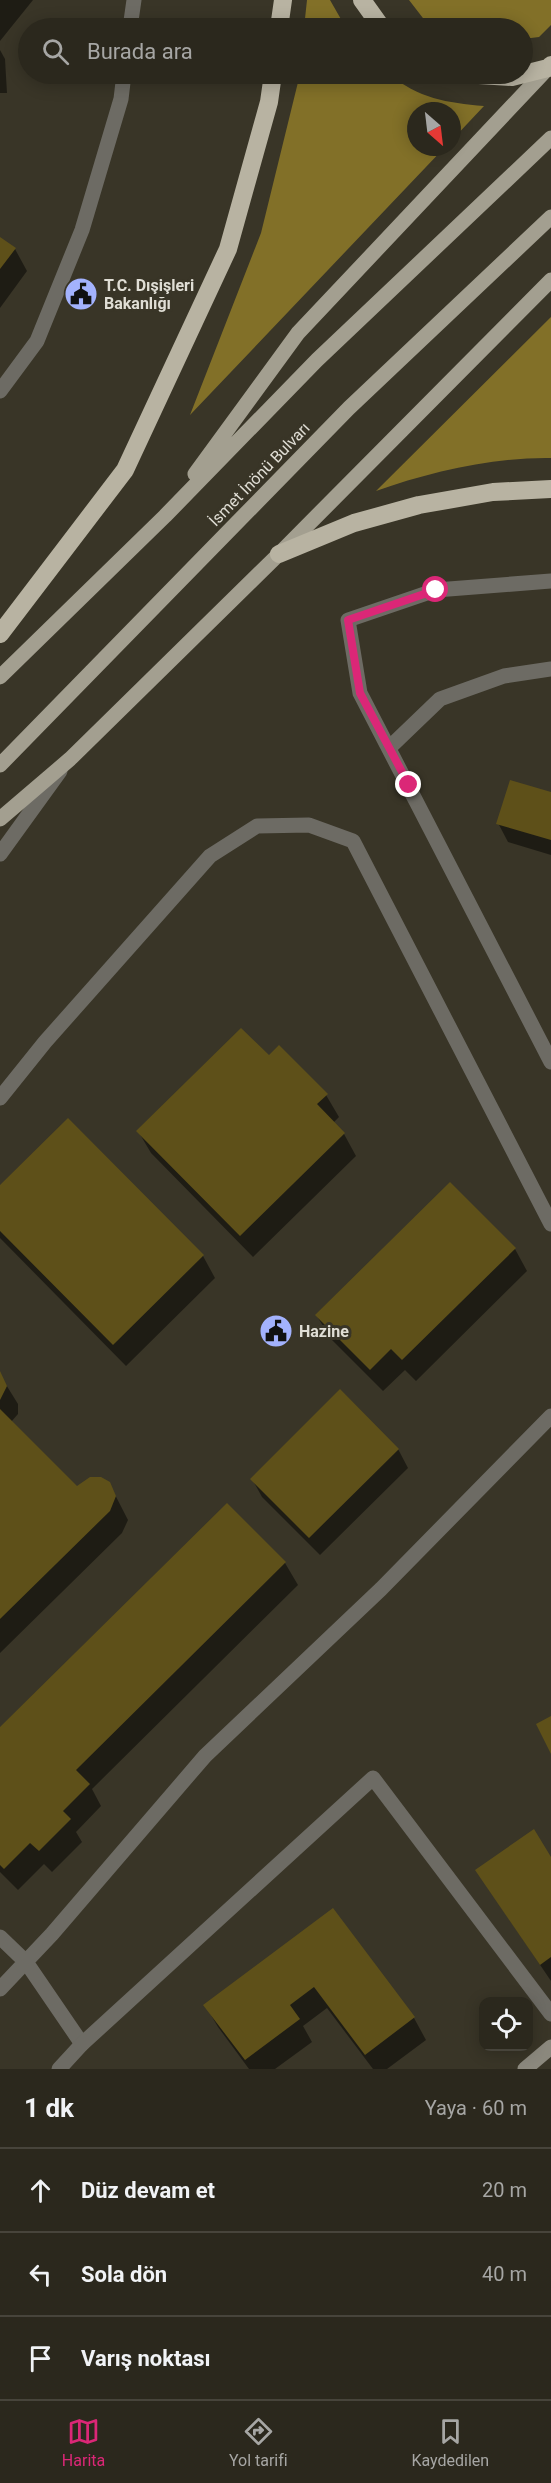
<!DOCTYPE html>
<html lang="tr">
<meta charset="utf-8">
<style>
body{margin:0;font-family:Roboto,sans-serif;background:#333026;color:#f1f3f6}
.controls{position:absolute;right:18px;bottom:18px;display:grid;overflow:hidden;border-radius:12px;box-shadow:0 3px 15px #0003}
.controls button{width:54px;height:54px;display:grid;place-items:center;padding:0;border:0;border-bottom:2px solid #47443b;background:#2b281d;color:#f1f3f6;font:30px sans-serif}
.compass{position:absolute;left:407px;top:102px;width:54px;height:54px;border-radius:50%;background:#2b281d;box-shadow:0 3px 15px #0003;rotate:152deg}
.stop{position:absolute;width:18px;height:18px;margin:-14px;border:4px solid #db2777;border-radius:50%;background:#fff}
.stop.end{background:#db2777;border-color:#fff;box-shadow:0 2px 6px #0008}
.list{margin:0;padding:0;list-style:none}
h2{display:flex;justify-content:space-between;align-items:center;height:78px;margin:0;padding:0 24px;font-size:26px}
h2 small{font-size:20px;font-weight:400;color:#a6a6a4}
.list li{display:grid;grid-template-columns:39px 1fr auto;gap:18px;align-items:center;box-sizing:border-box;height:84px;padding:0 24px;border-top:2px solid #47443b}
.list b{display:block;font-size:22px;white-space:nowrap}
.list em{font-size:20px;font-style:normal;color:#a6a6a4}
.icon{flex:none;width:33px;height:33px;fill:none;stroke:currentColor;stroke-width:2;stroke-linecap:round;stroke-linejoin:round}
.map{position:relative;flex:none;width:551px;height:2069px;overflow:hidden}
.search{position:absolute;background:#2b281d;box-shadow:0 3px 15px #0003;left:18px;right:18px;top:18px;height:66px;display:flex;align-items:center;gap:15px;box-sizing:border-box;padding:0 21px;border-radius:33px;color:#a6a6a4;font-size:22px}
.sheet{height:330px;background:#2b281d}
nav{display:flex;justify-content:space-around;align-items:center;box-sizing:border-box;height:84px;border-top:2px solid #47443b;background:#2b281d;font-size:16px;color:#a6a6a4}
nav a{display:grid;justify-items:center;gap:3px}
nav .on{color:#db2777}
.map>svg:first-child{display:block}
</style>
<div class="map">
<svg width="551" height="2069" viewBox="0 0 551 2069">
<rect width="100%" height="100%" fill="#393527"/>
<path fill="#827028" d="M307 0H330L346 28H304Z
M409 0H551V25L539 37 523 39 522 28H437L426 22Z
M300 74H389C418 98 447 103 484 106L452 140V111H416V147H445L190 415 261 233Z
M551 317V458C494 457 429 472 376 491Z"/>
<path fill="#0007" d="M0 0H33L0 41Z
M0 50 5 59 7 93H0Z
M0 239 15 249 27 271 0 308Z
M551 794V855L508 842 498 823Z
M269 1058 326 1095 339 1117 333 1123 344 1134 356 1156 253 1257 151 1153 138 1131Z
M0 1187 203 1256 215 1278 126 1366 0 1238Z
M515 1249 527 1271 416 1381 405 1370 383 1391 330 1338 317 1316Z
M0 1375 18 1404V1414L11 1422 77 1488 109 1483 128 1520 122 1533 0 1653Z
M398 1449 408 1468 320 1555 262 1497 252 1479Z
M227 1505 285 1563 298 1585 92 1789 101 1806 76 1832 82 1842 52 1872 44 1864 18 1890 0 1872V1729Z
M551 1860V1981L488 1888Z
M333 1910 414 2018 426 2040 387 2069H373L327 2008 303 2026 312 2042 275 2069H249L218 2027 205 2005Z"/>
<path fill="#5e5019" d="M0 237 16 248 0 269Z
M510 780 551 792V840L496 824Z
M241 1028 269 1055 279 1045 328 1094 317 1104 345 1133 240 1236 136 1131Z
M68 1118 204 1255 113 1345 0 1231V1185Z
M450 1182 516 1248 402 1360 391 1349 370 1370 315 1315Z
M0 1371 7 1386 0 1400Z
M340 1389 399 1449 309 1538 250 1479Z
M0 1409 77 1486 90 1477H101L110 1482 116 1496 110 1511 0 1619Z
M227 1503 286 1562 76 1770 90 1784 63 1811 71 1819 39 1851 30 1843 4 1869 0 1865V1727Z
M551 1716V1754L536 1724Z
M534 1829 551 1857V1957L540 1965 475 1870Z
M333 1908 415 2017 365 2055 314 1987 290 2005 300 2019 245 2060 203 2005Z"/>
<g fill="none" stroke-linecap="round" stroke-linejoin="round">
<path stroke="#6d6b64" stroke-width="15" d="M130 28 134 0
M0 391 37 341 82 230 121 99 124 74
M389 748 440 699 504 676 551 669
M0 854 60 771
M0 1098 45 1042 210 856 257 826 309 825 353 841 551 1224
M0 1937 26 1962 82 2044
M0 1989 52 1934 205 1756 381 1589 551 1416"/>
<path stroke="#6d6b64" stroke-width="15" d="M551 581 436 590 348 620 360 693 551 1062
M59 2069 82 2044 373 1778 551 2014"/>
<path stroke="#8b887d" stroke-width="15" d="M525 2069 551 2047"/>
<path stroke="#a39f90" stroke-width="15" d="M195 474 298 333 548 68
M0 677 165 516 317 360 551 138
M0 765 349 408 551 217
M0 819 70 759 279 554 551 280"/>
<path stroke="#b8b3a2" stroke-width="18" d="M362 0 382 28
M279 28 283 0
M463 74 512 77 548 68 551 65
M279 554 354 523 419 505 493 492 551 489
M0 634 125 470 228 249 269 102 273 74"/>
</g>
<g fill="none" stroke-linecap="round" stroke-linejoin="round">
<path stroke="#db2777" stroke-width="8" d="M409 785 360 693 348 620 436 590"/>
</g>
<defs>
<g id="civic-disc" transform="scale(1.725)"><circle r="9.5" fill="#a3b2fd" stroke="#393527"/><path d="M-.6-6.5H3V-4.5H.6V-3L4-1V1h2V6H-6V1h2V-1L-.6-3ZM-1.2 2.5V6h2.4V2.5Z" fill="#111"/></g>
</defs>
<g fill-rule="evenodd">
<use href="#civic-disc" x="81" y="294"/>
<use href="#civic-disc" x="276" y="1331"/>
</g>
<g text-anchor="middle" stroke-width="6" stroke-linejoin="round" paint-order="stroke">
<g font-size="16" font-weight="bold" fill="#e0ded5" stroke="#393527" text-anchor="start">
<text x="104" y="291">T.C. Dışişleri<tspan x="104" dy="18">Bakanlığı</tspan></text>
<text x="299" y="1337">Hazine</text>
</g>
<g font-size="16" fill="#e0ded5" stroke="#393527">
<text transform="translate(259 474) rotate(-46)" y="6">İsmet İnönü Bulvarı</text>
</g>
</g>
</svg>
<div class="controls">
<button><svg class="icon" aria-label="locate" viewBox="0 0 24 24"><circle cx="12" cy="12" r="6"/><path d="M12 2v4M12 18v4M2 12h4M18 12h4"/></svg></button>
</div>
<svg class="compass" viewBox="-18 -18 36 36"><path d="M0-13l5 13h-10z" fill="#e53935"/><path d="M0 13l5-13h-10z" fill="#a6a6a4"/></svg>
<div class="stop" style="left:436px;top:590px"></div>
<div class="stop end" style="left:409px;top:785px"></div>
<div class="search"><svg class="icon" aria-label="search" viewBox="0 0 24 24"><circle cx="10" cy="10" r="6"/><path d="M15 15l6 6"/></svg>Burada ara</div>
</div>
<section class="sheet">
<h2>1 dk<small>Yaya · 60 m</small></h2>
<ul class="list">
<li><svg class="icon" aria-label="ahead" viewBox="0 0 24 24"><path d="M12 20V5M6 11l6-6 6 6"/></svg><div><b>Düz devam et</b></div><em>20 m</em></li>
<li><svg class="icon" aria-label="left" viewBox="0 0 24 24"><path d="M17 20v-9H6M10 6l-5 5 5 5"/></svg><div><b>Sola dön</b></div><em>40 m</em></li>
<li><svg class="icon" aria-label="arrive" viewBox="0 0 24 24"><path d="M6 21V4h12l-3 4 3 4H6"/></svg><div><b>Varış noktası</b></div></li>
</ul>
</section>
<nav>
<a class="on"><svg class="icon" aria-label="map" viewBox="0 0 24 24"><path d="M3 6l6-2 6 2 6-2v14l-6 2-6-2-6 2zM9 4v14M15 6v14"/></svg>Harita</a>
<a><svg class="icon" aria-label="directions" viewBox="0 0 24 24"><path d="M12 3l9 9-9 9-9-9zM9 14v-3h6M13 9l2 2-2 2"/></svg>Yol tarifi</a>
<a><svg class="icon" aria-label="saved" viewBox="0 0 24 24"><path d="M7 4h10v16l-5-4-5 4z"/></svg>Kaydedilen</a>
</nav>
